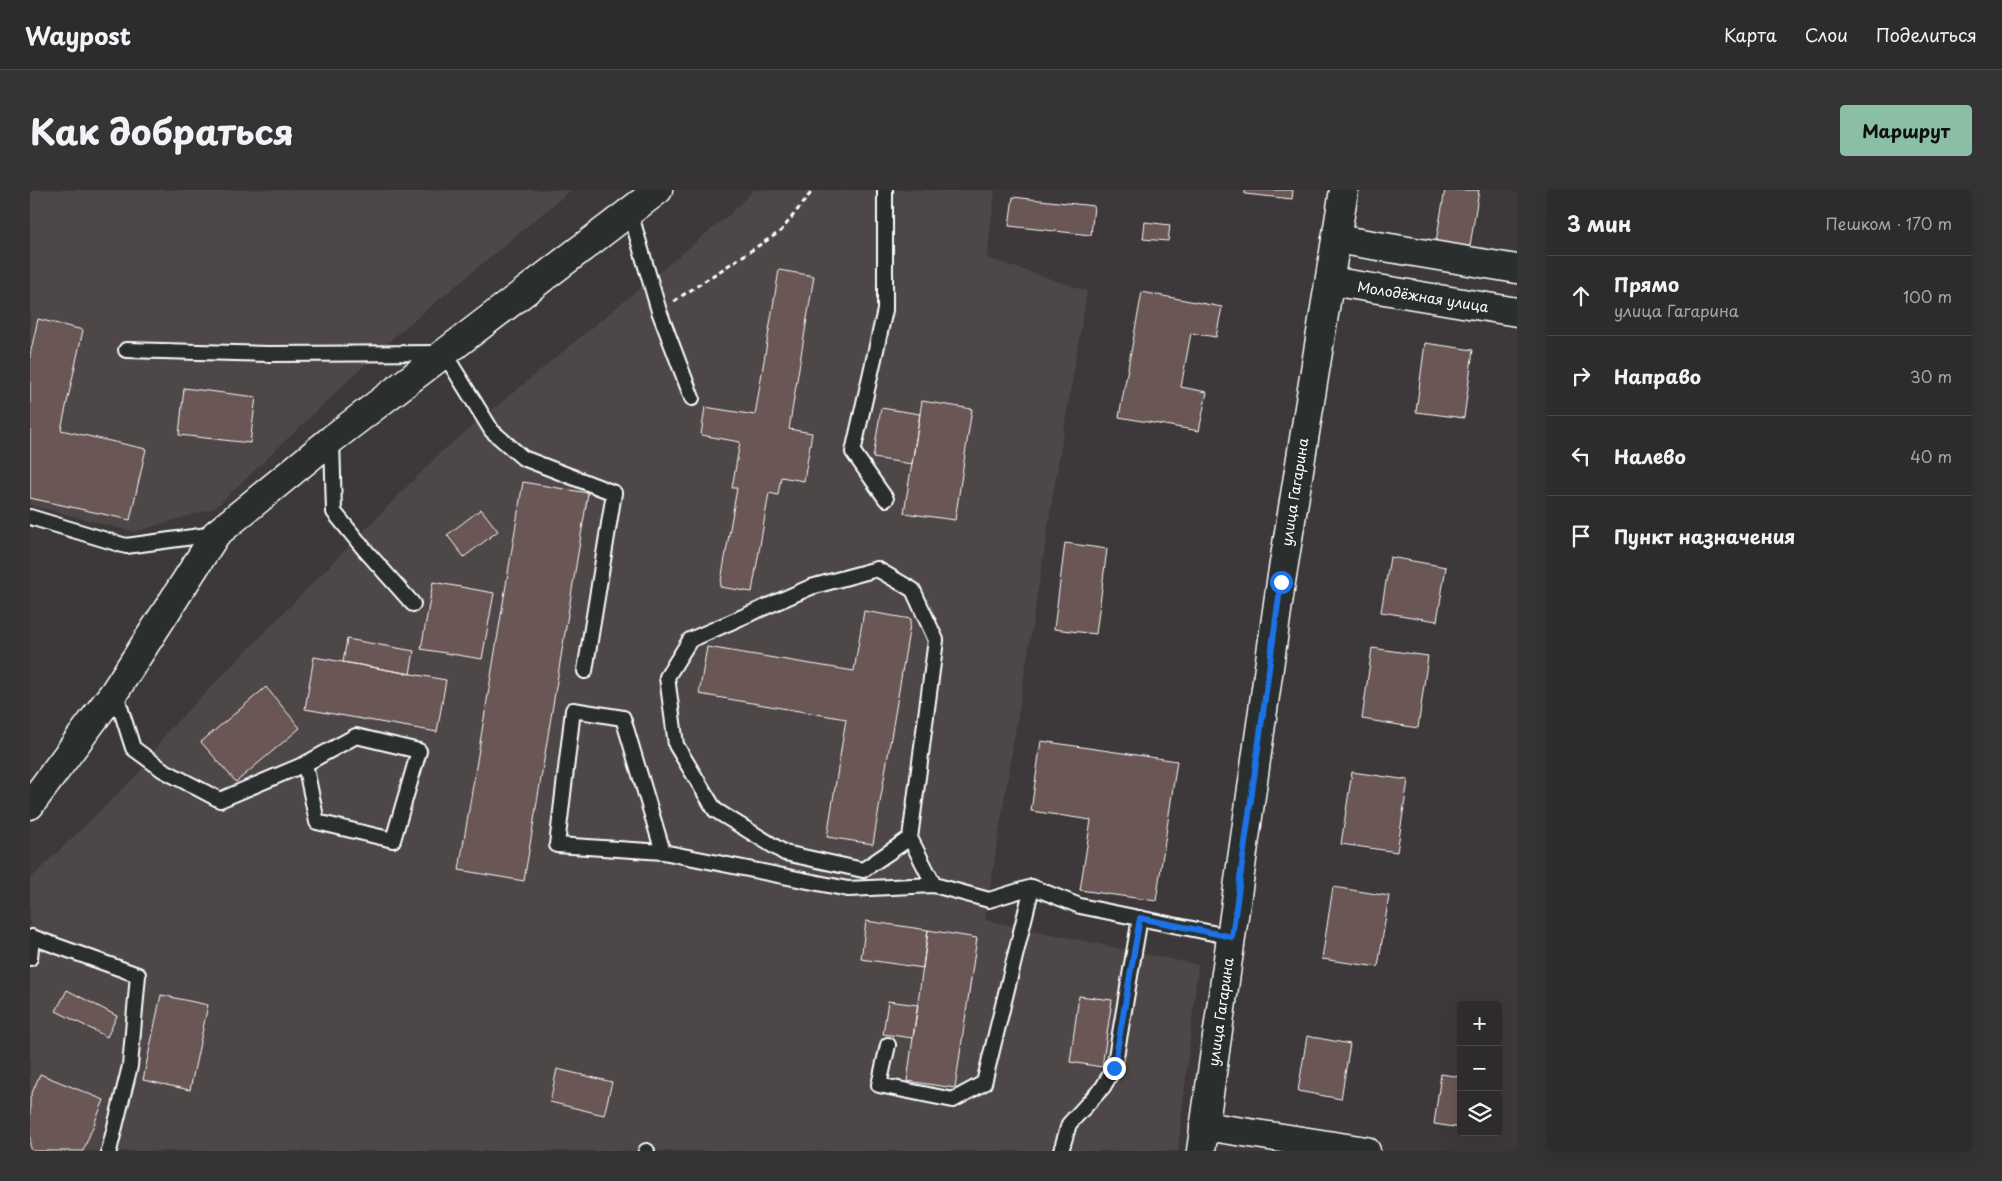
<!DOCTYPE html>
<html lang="ru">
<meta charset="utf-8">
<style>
body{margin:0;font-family:"Playpen Sans",sans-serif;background:#363334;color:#f1f3f6}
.controls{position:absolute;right:15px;bottom:15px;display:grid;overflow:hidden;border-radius:5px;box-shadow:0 5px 20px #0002}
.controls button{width:45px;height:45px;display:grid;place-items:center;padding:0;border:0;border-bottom:1px solid #494748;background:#2e2b2c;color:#f1f3f6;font:25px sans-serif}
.stop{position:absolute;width:15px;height:15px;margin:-11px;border:4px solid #1a73e8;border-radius:50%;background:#fff}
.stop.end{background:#1a73e8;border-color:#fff;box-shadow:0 1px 5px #0008}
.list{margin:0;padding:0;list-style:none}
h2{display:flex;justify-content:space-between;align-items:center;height:65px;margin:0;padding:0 20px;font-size:21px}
h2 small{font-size:16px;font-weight:400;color:#a7a7a9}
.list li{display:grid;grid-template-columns:32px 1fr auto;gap:15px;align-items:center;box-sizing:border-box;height:80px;padding:0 20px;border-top:1px solid #494748}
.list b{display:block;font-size:19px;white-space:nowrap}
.list p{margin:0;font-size:16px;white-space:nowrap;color:#a7a7a9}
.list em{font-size:16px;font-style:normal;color:#a7a7a9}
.icon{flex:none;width:28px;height:28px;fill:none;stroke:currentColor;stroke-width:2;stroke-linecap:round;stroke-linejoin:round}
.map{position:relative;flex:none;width:1487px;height:961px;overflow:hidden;border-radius:5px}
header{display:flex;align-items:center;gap:30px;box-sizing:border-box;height:70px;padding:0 25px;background:#2e2b2c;border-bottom:1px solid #494748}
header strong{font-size:24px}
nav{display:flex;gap:28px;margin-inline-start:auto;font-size:18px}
.intro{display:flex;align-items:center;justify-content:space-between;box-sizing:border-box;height:120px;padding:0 30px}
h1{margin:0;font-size:35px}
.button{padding:12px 22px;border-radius:5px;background:#8abfa5;color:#111;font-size:18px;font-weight:700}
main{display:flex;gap:30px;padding:0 30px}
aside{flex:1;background:#2e2b2c;border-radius:5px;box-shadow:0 5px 20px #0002}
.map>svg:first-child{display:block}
</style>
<header>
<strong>Waypost</strong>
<nav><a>Карта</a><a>Слои</a><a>Поделиться</a></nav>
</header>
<div class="intro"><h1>Как добраться</h1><a class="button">Маршрут</a></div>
<main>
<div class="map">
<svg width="1487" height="961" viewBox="0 0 1487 961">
<rect width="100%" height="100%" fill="#3d393a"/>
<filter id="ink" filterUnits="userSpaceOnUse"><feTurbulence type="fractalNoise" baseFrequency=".02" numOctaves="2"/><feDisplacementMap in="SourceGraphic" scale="10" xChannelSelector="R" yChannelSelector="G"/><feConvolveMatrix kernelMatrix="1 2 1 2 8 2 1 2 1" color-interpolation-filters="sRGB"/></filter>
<g filter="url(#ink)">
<path fill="#4e4646" d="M0 0H541L364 147 185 318 104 342 0 315Z
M724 0H965L957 68 1057 101 1028 275 955 730 1168 775 1148 961H0V689L110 582 136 543 410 263 701 23Z"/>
<path fill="#695655" stroke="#fff" d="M1215 0H1263L1262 9 1215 4Z
M1415 0H1449L1439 62 1405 57Z
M983 7 1064 16 1061 45 979 36Z
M1115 32 1140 35 1138 51 1113 49Z
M749 80 784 86 759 239 782 243 774 291 751 287 748 305 739 303 722 402 690 397 707 298H702L710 252 671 245 675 217 725 225Z
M1112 102 1192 117 1186 147 1161 143 1151 197 1177 202 1169 241 1089 227Z
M8 129 53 140 31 240 116 259 100 330 0 308V165Z
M1395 153 1443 160 1434 228 1386 222Z
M154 198 226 207 220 253 149 245Z
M892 211 942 219 925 330 874 323Z
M851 218 890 224 882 274 843 268Z
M493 292 558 303 494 691 429 680Z
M451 319 468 341 434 367 417 345Z
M1035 353 1077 359 1066 444 1024 439Z
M1360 367 1416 377 1407 431 1351 422Z
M403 392 464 403 452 469 391 459Z
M834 421 881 429 843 654 797 647 816 529 669 504 677 457 824 481Z
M317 449 384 461 380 484 313 472Z
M1342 458 1398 466 1388 538 1332 529Z
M284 467 416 490 407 542 275 519Z
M236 497 270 538 206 592 171 552Z
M1011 551 1147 571 1126 711 1050 700 1061 630 1001 621Z
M1322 582 1378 590 1367 662 1311 654Z
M1303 697 1359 706 1348 777 1292 769Z
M836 731 898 740 893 778 831 769Z
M898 740 947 748 925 898 877 891Z
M37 800 87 826 77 847 26 821Z
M131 805 178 815 160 900 113 890Z
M1049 806 1082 810 1072 877 1040 872Z
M858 811 888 815 883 848 853 844Z
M1277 846 1320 854 1311 909 1268 901Z
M527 879 582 892 574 925 520 912Z
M10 884 74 910 53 961H0V908Z
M1411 884 1431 887V938L1404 934Z"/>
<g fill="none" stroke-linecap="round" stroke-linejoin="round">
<g stroke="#fff" stroke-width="18">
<path id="service" d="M855 0V120L823 262 856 309
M600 22 629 121 662 208
M96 160 238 164 414 163 462 241 493 268 584 303 555 481
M302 249 304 322 335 360 383 414
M0 327 96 356 185 344
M85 501 103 558 133 580 190 610 275 574 326 546 389 561 363 650 287 632 275 574
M880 648 833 680 755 663 685 620 646 555 637 487 660 450 781 397 847 379 883 400 906 450 880 648 904 695
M633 662 593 528 543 520 527 655 633 662 818 699 904 695 959 710 1002 697 1050 716 1202 747
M0 768 2 747 108 785 100 876 79 961
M858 855 849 895 923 910 954 893 1002 697
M616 961H617
M1031 961 1039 934 1073 897 1084 878 1110 728"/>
</g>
<g stroke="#fff" stroke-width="31">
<path id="minor" d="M1306 49 1487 79
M1300 91 1487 122
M0 615 85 501 186 344 302 249 628 0
M1174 936 1336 961"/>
</g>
<g stroke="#fff" stroke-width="31">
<path id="secondary" d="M1171 961 1251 392 1314 0"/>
</g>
<path stroke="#fff" stroke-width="3" stroke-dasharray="5 4" stroke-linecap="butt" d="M644 111 751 41 783 0"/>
<use href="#service" stroke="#2a2d2e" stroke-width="14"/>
<use href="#minor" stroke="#2a2d2e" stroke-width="28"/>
<use href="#secondary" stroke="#2a2d2e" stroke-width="28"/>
</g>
</g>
<g fill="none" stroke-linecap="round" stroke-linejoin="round" filter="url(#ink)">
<path stroke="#1a73e8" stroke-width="6" d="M1084 878 1110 728 1202 747 1251 392"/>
</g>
<g text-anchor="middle" stroke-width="4.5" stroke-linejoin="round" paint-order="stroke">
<g font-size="14" fill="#fff" stroke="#2a2d2e">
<text transform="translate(1393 107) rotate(9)" y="5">Молодёжная улица</text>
<text transform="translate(1265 302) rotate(-81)" y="5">улица Гагарина</text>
<text transform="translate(1191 822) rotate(-82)" y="5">улица Гагарина</text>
</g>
</g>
</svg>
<div class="controls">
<button>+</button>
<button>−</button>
<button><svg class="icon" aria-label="layers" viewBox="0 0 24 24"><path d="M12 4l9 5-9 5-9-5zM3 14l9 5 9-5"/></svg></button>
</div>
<div class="stop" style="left:1251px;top:392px"></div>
<div class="stop end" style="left:1084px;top:878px"></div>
</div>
<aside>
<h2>3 мин<small>Пешком · 170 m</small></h2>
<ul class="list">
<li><svg class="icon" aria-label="ahead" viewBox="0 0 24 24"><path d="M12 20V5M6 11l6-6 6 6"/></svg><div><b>Прямо</b><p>улица Гагарина</p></div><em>100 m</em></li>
<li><svg class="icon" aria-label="right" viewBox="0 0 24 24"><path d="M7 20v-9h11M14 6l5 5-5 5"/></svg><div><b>Направо</b></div><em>30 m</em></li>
<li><svg class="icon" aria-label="left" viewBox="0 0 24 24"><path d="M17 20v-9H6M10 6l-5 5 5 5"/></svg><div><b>Налево</b></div><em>40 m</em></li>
<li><svg class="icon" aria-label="arrive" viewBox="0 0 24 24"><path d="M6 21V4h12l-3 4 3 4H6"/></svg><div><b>Пункт назначения</b></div></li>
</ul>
</aside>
</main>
